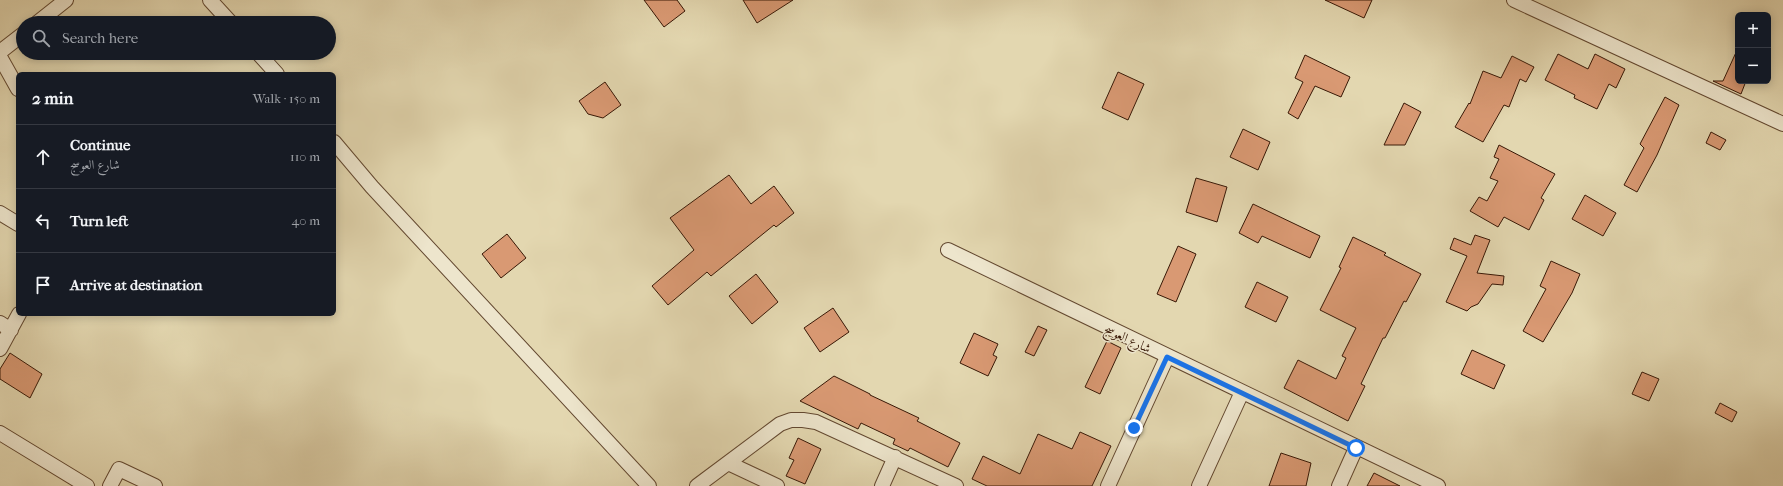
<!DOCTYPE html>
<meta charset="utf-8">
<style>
body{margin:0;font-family:"IM FELL French Canon",Amiri,serif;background:#20242c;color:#f1f3f6}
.controls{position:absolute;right:12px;top:12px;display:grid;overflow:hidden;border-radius:6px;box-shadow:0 2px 10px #0003}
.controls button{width:36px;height:36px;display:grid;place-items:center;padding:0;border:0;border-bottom:1px solid #363941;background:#171b24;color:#f1f3f6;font:20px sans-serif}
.stop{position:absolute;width:12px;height:12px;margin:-9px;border:3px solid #1a73e8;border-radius:50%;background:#fff}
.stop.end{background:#1a73e8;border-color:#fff;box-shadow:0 1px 4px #0008}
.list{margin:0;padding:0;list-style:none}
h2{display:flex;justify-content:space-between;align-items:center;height:52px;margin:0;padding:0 16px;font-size:17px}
h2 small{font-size:13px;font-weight:400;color:#9ea1a6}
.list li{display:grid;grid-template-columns:26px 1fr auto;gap:12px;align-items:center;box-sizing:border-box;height:64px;padding:0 16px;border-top:1px solid #363941}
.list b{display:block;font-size:15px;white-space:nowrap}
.list p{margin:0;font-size:13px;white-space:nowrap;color:#9ea1a6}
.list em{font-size:13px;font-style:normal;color:#9ea1a6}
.icon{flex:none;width:22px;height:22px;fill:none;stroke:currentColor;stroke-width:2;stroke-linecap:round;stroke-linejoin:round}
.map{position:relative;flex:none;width:1783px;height:486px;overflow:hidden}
.search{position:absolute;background:#171b24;box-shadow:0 2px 10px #0003;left:16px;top:16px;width:320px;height:44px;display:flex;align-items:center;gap:10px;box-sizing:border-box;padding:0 14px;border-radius:22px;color:#9ea1a6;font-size:15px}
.panel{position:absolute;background:#171b24;box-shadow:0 2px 10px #0003;left:16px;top:72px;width:320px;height:244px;border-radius:6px}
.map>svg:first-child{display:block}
</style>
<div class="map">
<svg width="1783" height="486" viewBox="0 0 1783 486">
<rect width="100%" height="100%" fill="#e3d7b0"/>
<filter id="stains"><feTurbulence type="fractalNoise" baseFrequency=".005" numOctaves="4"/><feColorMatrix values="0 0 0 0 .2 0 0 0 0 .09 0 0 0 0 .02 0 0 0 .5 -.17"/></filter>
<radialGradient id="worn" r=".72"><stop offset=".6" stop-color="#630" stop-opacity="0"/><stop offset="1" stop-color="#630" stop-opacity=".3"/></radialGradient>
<path fill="#d99973" stroke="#381806" d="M644 0H677L685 11 664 27Z
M743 0H793L757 23Z
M1325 0H1372L1364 18Z
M1738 48V81H1746L1741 94 1713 81H1723Z
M1558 54 1588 69 1595 54 1625 69 1616 88 1609 84 1597 109 1574 98 1575 95 1545 80Z
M1305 55 1350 77 1341 97 1315 86 1298 119 1288 113 1303 82 1295 78Z
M1512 56 1534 67 1526 82 1520 79 1509 107 1504 105 1483 142 1455 127 1469 103 1470 104 1483 71 1501 78Z
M1118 72 1144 84 1128 120 1102 108Z
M605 82 621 105 603 118 588 114 579 101Z
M1665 97 1679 105 1657 155 1637 192 1624 185 1644 148 1640 144Z
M1404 103 1421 112 1405 145H1384Z
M1243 129 1270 142 1258 170 1230 157Z
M1711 132 1726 140 1720 150 1706 143Z
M1499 145 1555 174 1541 198 1544 200 1529 230 1504 217 1498 227 1470 211 1479 197 1487 201 1498 181 1490 178 1499 159 1494 157Z
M729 175 751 204 774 186 794 213 776 227 774 225 711 276 707 272 668 305 652 286 694 250 670 218Z
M1196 178 1227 187 1217 222 1186 212Z
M1585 195 1616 213 1603 236 1572 219Z
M1253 204 1320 236 1310 258 1262 236 1258 243 1239 233Z
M507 234 526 258 501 278 482 254Z
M1475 235 1490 240 1477 273 1504 276 1503 285 1492 284 1478 304 1471 307 1467 311 1446 302 1467 256 1450 249 1454 238 1471 245Z
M1353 237 1386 253 1384 255 1421 274 1406 302 1404 301 1385 338H1383L1361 384 1365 386 1348 421 1284 388 1298 360 1336 379 1346 358 1342 356 1356 328 1320 310 1341 268 1339 267Z
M1178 246 1196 254 1176 302 1157 294Z
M1551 261 1580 274 1572 293 1543 342 1523 331 1546 289 1540 286Z
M756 274 778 302 752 324 729 296Z
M1257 282 1288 297 1276 322 1245 307Z
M833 308 849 332 820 352 804 328Z
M1038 326 1047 330 1034 356 1025 352Z
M974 333 998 344 993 355 997 357 988 376 960 363Z
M1107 341 1121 348 1100 394 1085 387Z
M1472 350 1505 365 1494 389 1461 374Z
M10 353 42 374 30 398 0 379V369Z
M1642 372 1659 379 1649 401 1632 394Z
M834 376 870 394V395L919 418 917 421 960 443 948 467 910 448 908 451 893 444 895 439 861 423 858 429 800 401Z
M1720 403 1737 412 1732 422 1715 413Z
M1080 432 1111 446 1092 486H987L972 479 983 456 1020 474 1038 434 1072 449Z
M798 438 821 449 805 484 786 476 794 460 789 458Z
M1281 453 1311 463 1306 486H1269Z
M1374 473 1400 486H1367Z"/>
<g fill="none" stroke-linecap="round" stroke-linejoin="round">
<g stroke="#634830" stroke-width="16">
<path id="street" d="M210 0 231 23
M1514 0 1783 124
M37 23 66 0
M0 52 23 34
M258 53 277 74
M0 57 18 89
M334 142 372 187 649 486
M0 213 18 224
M948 250 1438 486
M0 323 11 330
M0 349 19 314
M0 433 87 486
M728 463 777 486
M110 486 119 469 155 486
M697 486 780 424 791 420H803L816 422 956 486
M882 486 895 457
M1108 486 1167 357
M1199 486 1242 392
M1339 486 1356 448"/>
</g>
<use href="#street" stroke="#ede5cc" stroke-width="14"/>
</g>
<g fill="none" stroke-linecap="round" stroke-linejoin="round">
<path stroke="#1a73e8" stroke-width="5" d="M1134 428 1167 357 1356 448"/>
</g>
<g text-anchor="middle" stroke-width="3" stroke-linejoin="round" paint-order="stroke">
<g font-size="13" fill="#381806" stroke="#ede5cc">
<text transform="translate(1128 338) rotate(25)" y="5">شارع العوسج</text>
</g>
</g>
<rect width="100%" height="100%" filter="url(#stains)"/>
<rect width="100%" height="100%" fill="url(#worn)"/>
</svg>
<div class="controls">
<button>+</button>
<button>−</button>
</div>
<div class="stop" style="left:1356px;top:448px"></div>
<div class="stop end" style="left:1134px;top:428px"></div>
<div class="search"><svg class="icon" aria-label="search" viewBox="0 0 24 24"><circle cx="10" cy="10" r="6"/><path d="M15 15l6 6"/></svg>Search here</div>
<section class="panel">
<h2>2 min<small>Walk · 150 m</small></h2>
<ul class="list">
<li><svg class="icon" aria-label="ahead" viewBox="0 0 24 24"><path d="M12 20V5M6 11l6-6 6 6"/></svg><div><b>Continue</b><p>شارع العوسج</p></div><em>110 m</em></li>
<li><svg class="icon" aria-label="left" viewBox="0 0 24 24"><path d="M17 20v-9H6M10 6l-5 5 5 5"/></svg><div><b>Turn left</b></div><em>40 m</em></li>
<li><svg class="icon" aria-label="arrive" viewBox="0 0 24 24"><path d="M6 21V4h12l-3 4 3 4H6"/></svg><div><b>Arrive at destination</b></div></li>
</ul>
</section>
</div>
